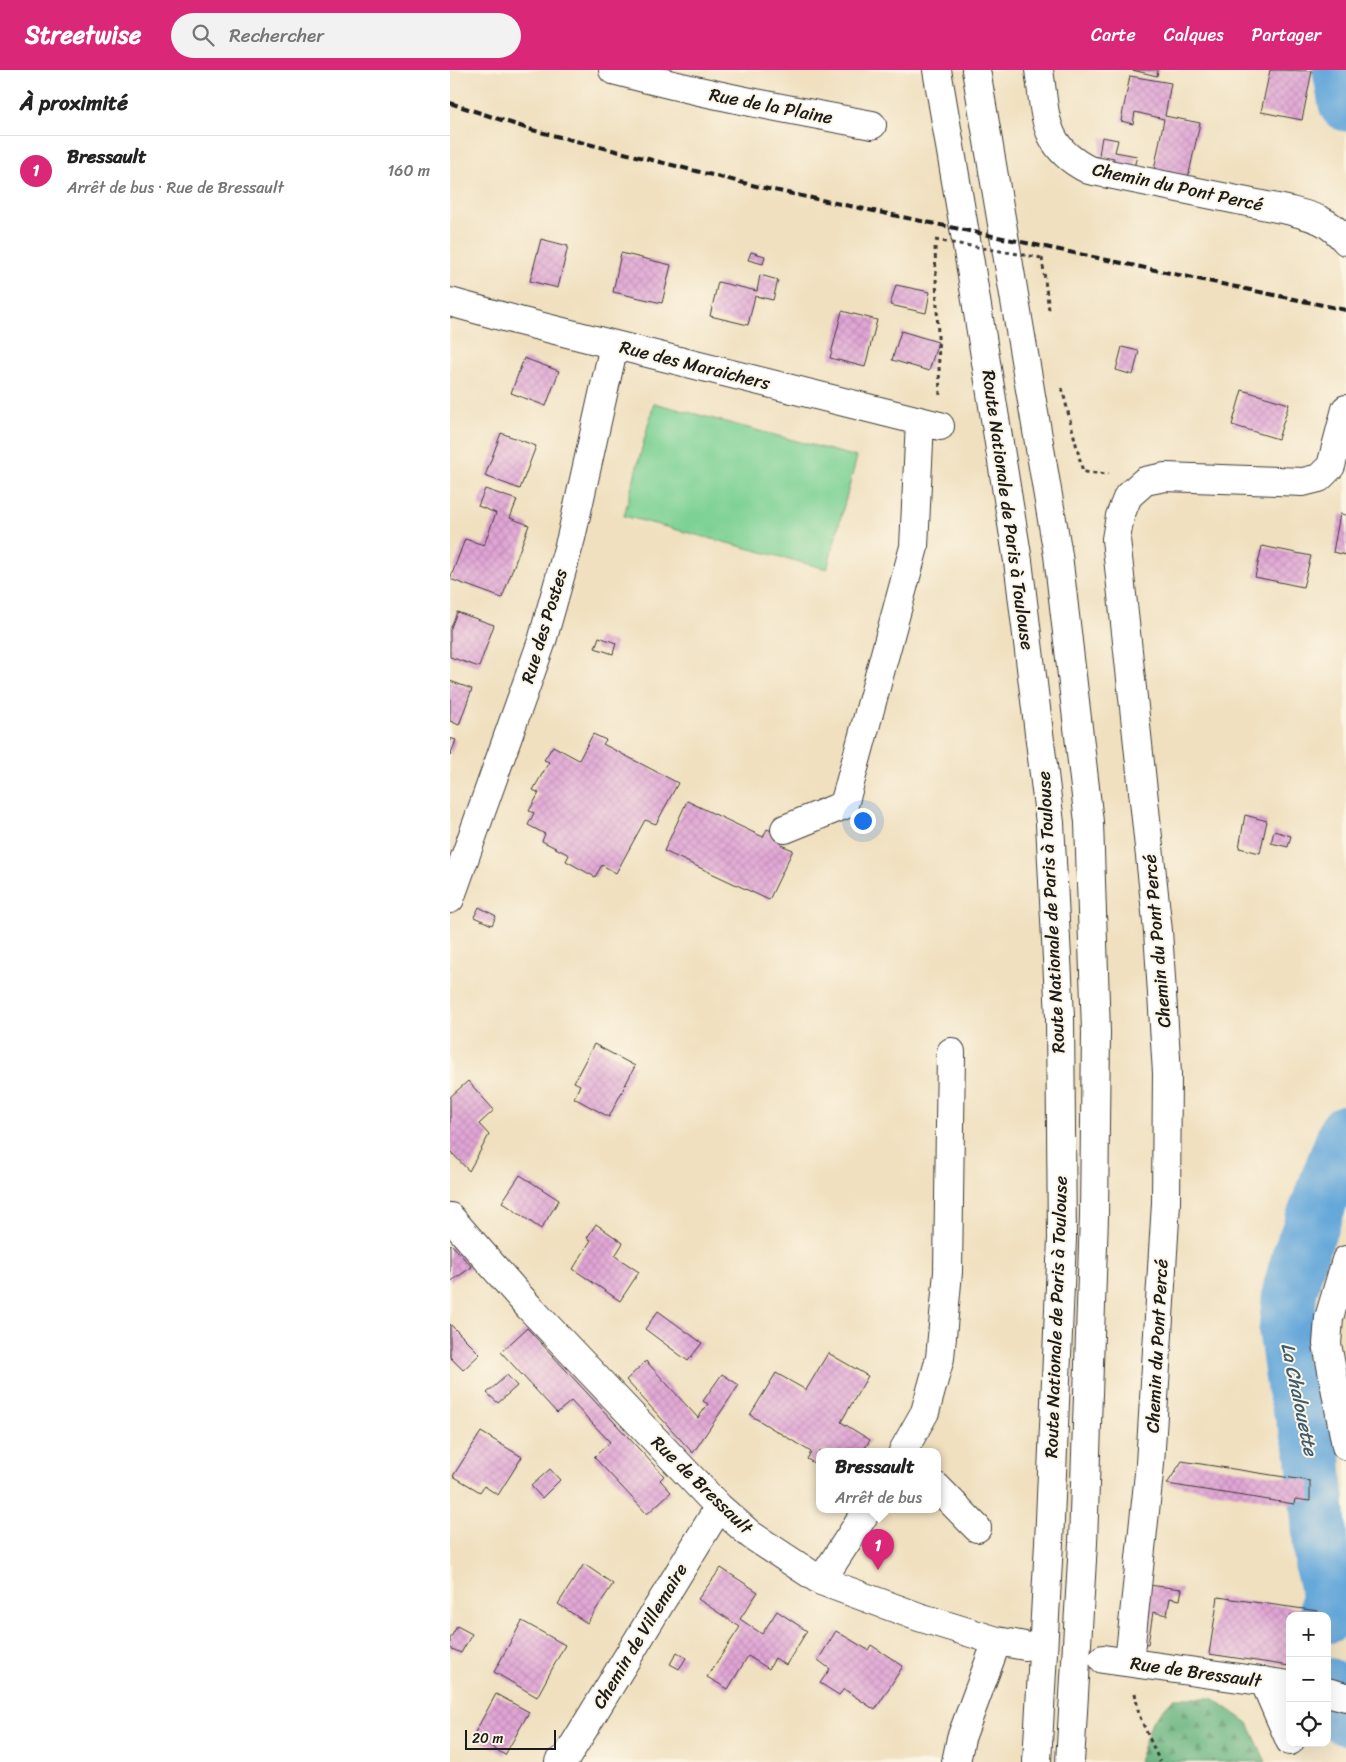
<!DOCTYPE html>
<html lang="fr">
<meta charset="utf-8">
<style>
body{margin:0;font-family:Sriracha,sans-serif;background:#f2f2f2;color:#222}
.controls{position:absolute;right:15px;bottom:15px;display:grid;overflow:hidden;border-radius:10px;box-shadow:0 5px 20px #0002}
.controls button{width:45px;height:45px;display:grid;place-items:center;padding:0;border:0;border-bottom:1px solid #e0e0e0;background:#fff;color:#222;font:25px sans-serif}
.scale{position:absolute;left:15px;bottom:12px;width:91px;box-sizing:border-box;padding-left:5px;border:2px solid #1c1c1c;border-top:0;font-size:14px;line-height:18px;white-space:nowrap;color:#1c1c1c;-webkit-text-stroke:4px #fcf5e5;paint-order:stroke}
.you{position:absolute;left:412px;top:750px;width:18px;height:18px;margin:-12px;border:4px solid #fff;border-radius:50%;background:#1a73e8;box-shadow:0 0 0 8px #1a73e833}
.badge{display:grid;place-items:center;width:32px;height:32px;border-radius:50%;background:#db2777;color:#fff;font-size:16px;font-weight:700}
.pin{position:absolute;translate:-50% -41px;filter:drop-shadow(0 1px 2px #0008)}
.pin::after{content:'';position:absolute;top:26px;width:18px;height:15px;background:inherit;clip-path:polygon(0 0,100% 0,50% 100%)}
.popup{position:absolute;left:366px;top:1378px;width:125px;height:65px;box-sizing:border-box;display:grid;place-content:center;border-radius:10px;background:#fff;filter:drop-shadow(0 1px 4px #0005);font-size:16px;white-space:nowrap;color:#767676}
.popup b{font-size:19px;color:#222}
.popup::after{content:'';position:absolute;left:50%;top:100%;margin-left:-10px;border:10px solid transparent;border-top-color:#fff}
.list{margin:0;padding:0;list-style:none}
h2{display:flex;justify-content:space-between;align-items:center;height:65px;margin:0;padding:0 20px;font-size:21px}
h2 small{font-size:16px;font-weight:400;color:#767676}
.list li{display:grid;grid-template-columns:32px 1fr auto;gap:15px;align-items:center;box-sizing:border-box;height:70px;padding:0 20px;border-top:1px solid #e0e0e0}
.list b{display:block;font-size:19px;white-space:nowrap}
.list p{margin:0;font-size:16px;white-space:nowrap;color:#767676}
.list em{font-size:16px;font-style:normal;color:#767676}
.icon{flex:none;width:28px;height:28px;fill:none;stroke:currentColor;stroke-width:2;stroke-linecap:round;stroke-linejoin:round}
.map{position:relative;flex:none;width:896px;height:1692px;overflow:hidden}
header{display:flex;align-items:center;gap:30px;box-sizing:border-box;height:70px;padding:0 25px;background:#db2777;color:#fff}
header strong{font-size:24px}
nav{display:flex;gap:28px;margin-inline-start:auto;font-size:18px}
.search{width:350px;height:45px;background:#f2f2f2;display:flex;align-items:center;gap:12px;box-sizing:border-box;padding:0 18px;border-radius:28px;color:#767676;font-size:19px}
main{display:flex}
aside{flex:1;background:#fff}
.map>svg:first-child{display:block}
</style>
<header>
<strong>Streetwise</strong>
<div class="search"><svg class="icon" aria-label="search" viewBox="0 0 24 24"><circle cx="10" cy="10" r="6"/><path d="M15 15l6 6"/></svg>Rechercher</div>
<nav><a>Carte</a><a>Calques</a><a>Partager</a></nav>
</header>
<main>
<aside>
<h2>À proximité<small></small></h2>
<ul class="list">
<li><span class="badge">1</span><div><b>Bressault</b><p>Arrêt de bus · Rue de Bressault</p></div><em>160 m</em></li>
</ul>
</aside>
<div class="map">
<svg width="896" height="1692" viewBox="0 0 896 1692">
<defs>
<pattern id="forest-firs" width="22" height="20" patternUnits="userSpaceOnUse" patternTransform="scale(1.25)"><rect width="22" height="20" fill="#66b37e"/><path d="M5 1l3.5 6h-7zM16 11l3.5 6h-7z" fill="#539166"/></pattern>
<pattern id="building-cross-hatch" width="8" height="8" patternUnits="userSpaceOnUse" patternTransform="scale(1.25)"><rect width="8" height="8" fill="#e0a4d5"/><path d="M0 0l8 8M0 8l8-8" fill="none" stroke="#c08db6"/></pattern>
</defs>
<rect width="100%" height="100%" fill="#fcf5e5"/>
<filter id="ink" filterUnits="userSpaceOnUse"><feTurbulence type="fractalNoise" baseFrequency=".02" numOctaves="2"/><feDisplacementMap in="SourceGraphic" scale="10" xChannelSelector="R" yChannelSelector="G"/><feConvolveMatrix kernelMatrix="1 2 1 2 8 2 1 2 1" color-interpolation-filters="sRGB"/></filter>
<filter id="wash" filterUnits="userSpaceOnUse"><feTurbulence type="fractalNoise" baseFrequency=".0096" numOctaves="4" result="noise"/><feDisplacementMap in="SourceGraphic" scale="20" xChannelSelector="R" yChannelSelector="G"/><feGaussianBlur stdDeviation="1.12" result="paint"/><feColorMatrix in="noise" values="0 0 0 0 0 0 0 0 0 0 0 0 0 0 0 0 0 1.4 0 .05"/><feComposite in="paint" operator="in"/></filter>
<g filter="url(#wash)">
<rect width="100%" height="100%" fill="#f0e0c0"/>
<path fill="url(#forest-firs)" stroke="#41684d" d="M724 1628H763L798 1653 816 1692H688L702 1651Z"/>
<path fill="#7dd194" stroke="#4c7658" d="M204 333 407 387 377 499 174 446Z"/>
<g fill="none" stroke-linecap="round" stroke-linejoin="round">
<path stroke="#66a8da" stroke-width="55" d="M890 0 896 34
M877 1546 878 1522 872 1497 863 1380 844 1318 836 1262 840 1220 849 1187 896 1062
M877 1615 890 1643 896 1648"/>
</g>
<g id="blocks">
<path fill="url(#building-cross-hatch)" d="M682 0H708L707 6Z
M820 0 862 1 852 50 811 42Z
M680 6 721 13 715 46 750 53 738 108 704 100 714 49 685 42 683 54 671 51Z
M652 67 668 70 665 82 687 86 684 97 663 93 664 88 649 85Z
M91 169 118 176 108 218 80 211Z
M301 182 315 186 313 194 298 190Z
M171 183 221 195 212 233 163 222Z
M310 205 328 210 323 230 305 226 298 255 260 246 268 212 307 221Z
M446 215 480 222 476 243 440 235Z
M392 241 427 250 415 297 380 288Z
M451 261 488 272 479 301 442 290Z
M672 277 689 281 683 305 666 300Z
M74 288 109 301 96 336 61 323Z
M792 320 839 334 828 369 782 355Z
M51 363 86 376 70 419 35 406Z
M35 419 67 430 60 448 79 455 52 528 0 509 15 469 34 475 46 443 28 436Z
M890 444 896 445V485L883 482Z
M812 476 861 486 853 517 805 507Z
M7 542 44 555 29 597 0 587V560Z
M149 567 166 573 163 584 145 578Z
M0 611 22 619 9 655 0 651Z
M143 664 156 670 153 674 228 713 206 754 195 750 166 803 152 795 145 807 116 791 119 785 92 771 95 764 78 755 84 743 79 741 89 723 83 720 99 692 94 690 103 676 129 690Z
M0 668 6 670 0 686Z
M237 731 313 767 317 759 334 767 331 775 343 780 319 830 214 781Z
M795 745 817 751 810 783 789 778Z
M824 761 841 766 838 777 821 773Z
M29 837 46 846 42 855 24 847Z
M144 974 185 996 159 1047 124 1028 130 1015 124 1012Z
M18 1011 44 1040 29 1054 39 1065 19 1101 0 1081V1027Z
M70 1105 109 1130 91 1159 52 1132Z
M146 1154 173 1173 165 1186 189 1202 170 1231 123 1199 141 1170 137 1168Z
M1 1174 22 1197 0 1212V1176Z
M208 1241 252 1273 238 1291 195 1259Z
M0 1254 30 1284 13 1300 0 1287Z
M77 1258 214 1406 210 1410 221 1422 197 1444 144 1387 160 1372 121 1331 107 1343 51 1282Z
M378 1283 418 1306 391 1352 420 1370 413 1381H369V1396L357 1389 361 1382 300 1345 326 1303 356 1320Z
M196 1291 248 1348 258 1334 253 1331 272 1304 289 1315 243 1383 176 1310Z
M57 1305 67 1316 48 1333 37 1323Z
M31 1362 72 1387 48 1425 34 1416 30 1422 3 1406Z
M732 1391 860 1411V1431L845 1429 844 1434 717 1414Z
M100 1399 110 1410 92 1428 81 1416Z
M134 1494 163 1514 137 1553 108 1534Z
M271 1498 308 1522 290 1549 312 1564 327 1541 357 1561 336 1595 325 1588 319 1599 298 1586 278 1619 257 1607 290 1557 248 1529Z
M698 1515 732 1519 730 1530 720 1528 717 1545 703 1542 698 1574 688 1573Z
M768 1527 868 1541 867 1546H840V1596L759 1584Z
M72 1551 115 1575 87 1627 44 1602Z
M7 1556 22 1564 11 1583 0 1578V1569Z
M386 1561 418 1580 421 1575 453 1596 425 1640 394 1619 389 1625 370 1613 380 1599 368 1590Z
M227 1582 236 1588 229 1599 220 1594Z
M46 1624 79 1642 55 1685 23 1666Z"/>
</g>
</g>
<g filter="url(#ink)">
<use href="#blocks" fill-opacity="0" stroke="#3c3935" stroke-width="1"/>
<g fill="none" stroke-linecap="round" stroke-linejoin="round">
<g stroke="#3c3935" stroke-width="30">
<path id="minor" d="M163 0C248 23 335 39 422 55
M589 0C596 46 592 77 639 100L837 140C864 147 877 149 896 171
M0 232 69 251 490 356
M335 759 394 735 464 477 470 351
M0 829 92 571 121 468 164 275
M0 1147 79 1237 269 1437 301 1465 371 1511 469 1547 547 1571 575 1576
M896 1190 879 1248 877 1274 896 1376
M453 1381 475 1342 490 1288 498 1202 501 982
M487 1417 527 1458
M371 1511 418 1439
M653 1589 840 1615
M679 1592 700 1394 716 1133 717 1003 708 861 666 469 670 446 678 426 695 411 715 407 853 412 869 408 881 396 896 339
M814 1611 840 1671
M877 1622 896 1627
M109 1692 116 1688 269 1437
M506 1692 511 1668 547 1571"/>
</g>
<g stroke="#3c3935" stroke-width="30">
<path id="major" d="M487 0 520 193 568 491 600 753 610 947 612 1169 599 1473 587 1692
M526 0 608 485 639 752 646 962 644 1146 633 1473 620 1692"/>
</g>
<path stroke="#3c3935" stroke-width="3" stroke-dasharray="4 4" stroke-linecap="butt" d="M485 177 490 326
M592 188 599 240
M612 318 633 402 659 404
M685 1623 689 1645 710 1692"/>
<use href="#minor" stroke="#fff" stroke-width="28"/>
<use href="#major" stroke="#fff" stroke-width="28"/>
<path stroke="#1c1c1c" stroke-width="4" stroke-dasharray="8 4" stroke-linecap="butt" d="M0 33 82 60 314 118 896 240"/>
<path stroke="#3c3935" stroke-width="3" stroke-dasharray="4 4" stroke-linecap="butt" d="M485 170 592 188"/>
</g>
</g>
<g text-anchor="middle" stroke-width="4" stroke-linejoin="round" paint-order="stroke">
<g font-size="18" fill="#1c1c1c" stroke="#fcf5e5">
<text transform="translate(321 36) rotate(11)" y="6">Rue de la Plaine</text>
<text transform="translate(728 117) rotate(12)" y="6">Chemin du Pont Percé</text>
<text transform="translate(245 295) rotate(14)" y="6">Rue des Maraichers</text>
<text transform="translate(558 440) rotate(82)" y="6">Route Nationale de Paris à Toulouse</text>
<text transform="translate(94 556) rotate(-73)" y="6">Rue des Postes</text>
<text transform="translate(601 842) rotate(-93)" y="6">Route Nationale de Paris à Toulouse</text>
<text transform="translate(707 871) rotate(-95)" y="6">Chemin du Pont Percé</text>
<text transform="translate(606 1247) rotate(-88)" y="6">Route Nationale de Paris à Toulouse</text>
<text transform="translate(707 1276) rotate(-87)" y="6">Chemin du Pont Percé</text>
<text transform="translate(252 1415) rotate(44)" y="6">Rue de Bressault</text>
<text transform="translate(190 1566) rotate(-59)" y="6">Chemin de Villemaire</text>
<text transform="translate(746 1602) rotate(8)" y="6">Rue de Bressault</text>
</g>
<g font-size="19" font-style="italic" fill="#3d5b71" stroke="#fcf5e5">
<text transform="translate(850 1329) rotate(78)" y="7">La Chalouette</text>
</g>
</g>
</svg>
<div class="controls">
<button>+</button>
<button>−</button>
<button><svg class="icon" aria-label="locate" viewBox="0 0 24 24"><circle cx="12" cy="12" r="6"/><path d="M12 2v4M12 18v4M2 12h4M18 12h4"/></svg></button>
</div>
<div class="scale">20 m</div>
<div class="you"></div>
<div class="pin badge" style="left:428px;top:1500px">1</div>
<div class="popup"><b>Bressault</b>Arrêt de bus</div>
</div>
</main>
